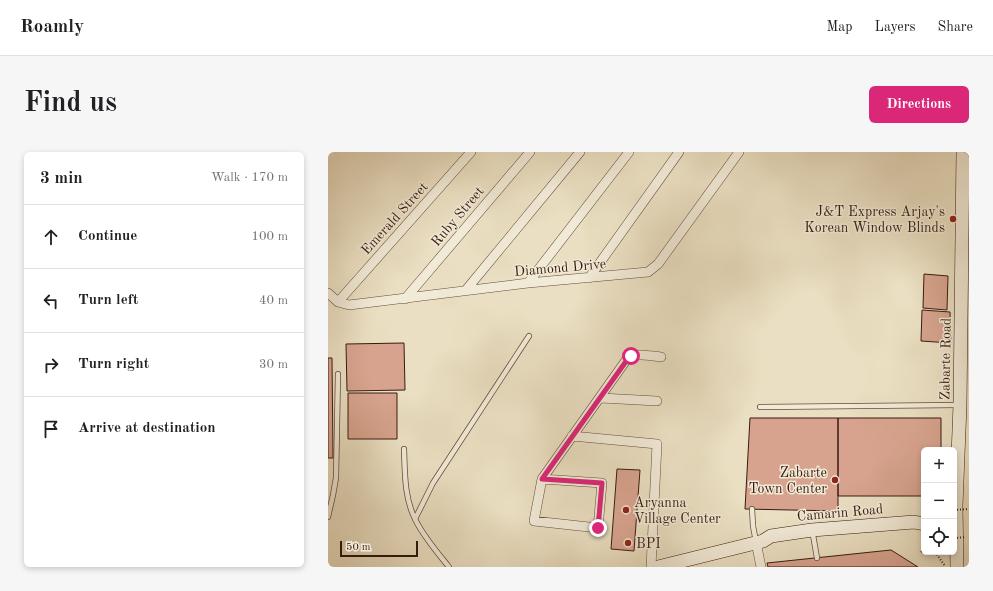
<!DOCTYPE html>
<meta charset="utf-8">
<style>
body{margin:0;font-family:"Old Standard TT",serif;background:#f6f6f6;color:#202124}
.controls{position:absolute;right:12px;bottom:12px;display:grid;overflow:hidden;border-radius:6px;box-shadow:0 2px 6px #0003}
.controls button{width:36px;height:36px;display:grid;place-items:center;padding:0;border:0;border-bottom:1px solid #e0e0e0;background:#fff;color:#202124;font:20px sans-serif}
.scale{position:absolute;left:12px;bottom:10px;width:78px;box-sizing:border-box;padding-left:4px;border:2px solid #381b10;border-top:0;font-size:11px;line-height:14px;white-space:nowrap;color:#381b10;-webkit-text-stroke:3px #f1ead7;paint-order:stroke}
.stop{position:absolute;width:12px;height:12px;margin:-9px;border:3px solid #db2777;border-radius:50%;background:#fff}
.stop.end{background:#db2777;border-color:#fff;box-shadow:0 1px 4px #0008}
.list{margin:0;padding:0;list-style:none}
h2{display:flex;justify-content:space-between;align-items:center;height:52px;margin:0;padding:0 16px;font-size:17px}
h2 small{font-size:13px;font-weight:400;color:#757577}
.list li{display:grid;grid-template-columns:26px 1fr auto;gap:12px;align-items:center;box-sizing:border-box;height:64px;padding:0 16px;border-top:1px solid #e0e0e0}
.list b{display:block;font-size:15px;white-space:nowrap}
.list em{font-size:13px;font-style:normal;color:#757577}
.icon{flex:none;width:22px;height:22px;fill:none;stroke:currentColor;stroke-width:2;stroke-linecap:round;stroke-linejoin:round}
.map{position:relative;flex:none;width:641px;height:415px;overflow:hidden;border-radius:6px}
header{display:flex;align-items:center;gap:24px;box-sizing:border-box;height:56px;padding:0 20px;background:#fff;border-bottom:1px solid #e0e0e0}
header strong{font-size:19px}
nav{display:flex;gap:22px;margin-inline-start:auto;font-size:14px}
.intro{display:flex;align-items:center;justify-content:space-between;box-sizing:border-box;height:96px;padding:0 24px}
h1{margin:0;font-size:28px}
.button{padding:10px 18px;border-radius:6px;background:#db2777;color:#fff;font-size:14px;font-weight:700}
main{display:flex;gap:24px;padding:0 24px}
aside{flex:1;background:#fff;border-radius:6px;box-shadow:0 2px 6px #0003}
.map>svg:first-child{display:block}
</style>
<header>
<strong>Roamly</strong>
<nav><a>Map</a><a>Layers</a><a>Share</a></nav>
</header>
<div class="intro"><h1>Find us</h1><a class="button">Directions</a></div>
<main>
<aside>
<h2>3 min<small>Walk · 170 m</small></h2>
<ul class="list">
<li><svg class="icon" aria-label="ahead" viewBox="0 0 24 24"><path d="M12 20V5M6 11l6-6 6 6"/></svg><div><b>Continue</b></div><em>100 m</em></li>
<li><svg class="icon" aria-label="left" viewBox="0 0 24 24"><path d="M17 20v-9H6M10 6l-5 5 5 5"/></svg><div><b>Turn left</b></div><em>40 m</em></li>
<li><svg class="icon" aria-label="right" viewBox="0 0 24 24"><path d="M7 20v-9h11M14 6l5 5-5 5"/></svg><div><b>Turn right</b></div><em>30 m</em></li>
<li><svg class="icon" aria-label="arrive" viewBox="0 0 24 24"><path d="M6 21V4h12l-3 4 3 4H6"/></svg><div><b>Arrive at destination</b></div></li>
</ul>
</aside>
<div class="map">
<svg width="641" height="415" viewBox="0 0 641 415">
<rect width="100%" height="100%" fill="#eadfc2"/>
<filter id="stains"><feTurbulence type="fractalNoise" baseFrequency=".005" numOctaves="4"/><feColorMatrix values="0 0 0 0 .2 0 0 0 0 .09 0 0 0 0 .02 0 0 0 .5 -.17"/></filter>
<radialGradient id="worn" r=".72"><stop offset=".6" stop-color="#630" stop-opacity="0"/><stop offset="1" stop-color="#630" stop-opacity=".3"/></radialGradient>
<path fill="#d7a38e" stroke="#381b10" d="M596 122 620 124 619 158 595 156Z
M594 158 622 160 623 191 593 189Z
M76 191 77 238 19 239 18 192Z
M0 206H4L5 306H0Z
M20 241H69V287H20Z
M422 266H510V359L417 357Z
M510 266H613V298H596V344H510Z
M289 317 312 318 306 399 283 397Z
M563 398 590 415H440L439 411Z"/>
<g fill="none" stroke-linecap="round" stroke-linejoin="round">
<g stroke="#644c3c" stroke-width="6">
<path id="lane" d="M432 255 630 253
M76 297C77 320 76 345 87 367 95 384 109 400 121 415
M424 357 425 374 428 390
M0 365 5 343 8 326 10 222
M87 367 105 331 201 184
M485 383 489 406"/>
</g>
<g stroke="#644c3c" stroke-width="10">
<path id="street" d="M261 126 351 0
M200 131 301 0
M138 138 252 0
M0 141 10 150 21 153 200 131 320 120 330 112 411 0
M77 147 202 0
M10 150 143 0
M273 246 329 249
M244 284 329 292 323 415
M214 327 274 331 270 376 206 369 214 327 299 207C309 200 321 204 333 205
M428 390 433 415"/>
</g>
<g stroke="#381b10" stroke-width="14">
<path id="secondary" d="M330 415 435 389 443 384 484 378 586 370 596 372
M629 415 628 354 632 253 635 0"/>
</g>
<path stroke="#381b10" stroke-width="2" stroke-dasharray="1 2" stroke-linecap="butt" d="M593 400 596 397
M607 400 617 414"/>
<use href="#lane" stroke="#f1ead7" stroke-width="4.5"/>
<use href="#street" stroke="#f1ead7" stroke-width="9"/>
<use href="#secondary" stroke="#f1ead7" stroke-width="13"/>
<path stroke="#381b10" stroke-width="2" stroke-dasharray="1 2" stroke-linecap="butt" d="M626 358 641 357
M626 386 638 385"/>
</g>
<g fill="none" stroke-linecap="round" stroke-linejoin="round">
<path stroke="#db2777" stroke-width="5" d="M270 376 274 331 214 327 299 208 303 204"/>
</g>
<g fill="#8f2418" stroke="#f1ead7" stroke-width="1.5">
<circle cx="625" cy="67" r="4"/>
<circle cx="507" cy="328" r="4"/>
<circle cx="298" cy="358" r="4"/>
<circle cx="300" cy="391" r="4"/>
</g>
<g text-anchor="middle" stroke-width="3" stroke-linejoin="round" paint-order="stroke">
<g font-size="14" fill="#381b10" stroke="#f1ead7" text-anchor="end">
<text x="617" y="64">J&amp;T Express Arjay's<tspan x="617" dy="16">Korean Window Blinds</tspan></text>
<text x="499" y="325">Zabarte<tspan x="499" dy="16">Town Center</tspan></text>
<text x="306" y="355" text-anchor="start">Aryanna<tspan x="306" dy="16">Village Center</tspan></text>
<text x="308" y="396" text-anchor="start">BPI</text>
</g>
<g font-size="14" fill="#381b10" stroke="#f1ead7">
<text transform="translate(129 64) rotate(-50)" y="5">Ruby Street</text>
<text transform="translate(66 66) rotate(-48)" y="5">Emerald Street</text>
<text transform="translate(232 115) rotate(-5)" y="5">Diamond Drive</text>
<text transform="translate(617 207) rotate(-89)" y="5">Zabarte Road</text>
<text transform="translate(512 360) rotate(-5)" y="5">Camarin Road</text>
</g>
</g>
<rect width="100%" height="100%" filter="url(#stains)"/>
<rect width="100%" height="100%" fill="url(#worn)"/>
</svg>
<div class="controls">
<button>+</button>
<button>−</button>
<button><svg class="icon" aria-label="locate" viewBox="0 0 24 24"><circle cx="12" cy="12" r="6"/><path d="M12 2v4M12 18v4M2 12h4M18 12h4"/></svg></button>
</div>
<div class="scale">50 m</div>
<div class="stop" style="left:303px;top:204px"></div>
<div class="stop end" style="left:270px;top:376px"></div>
</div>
</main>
